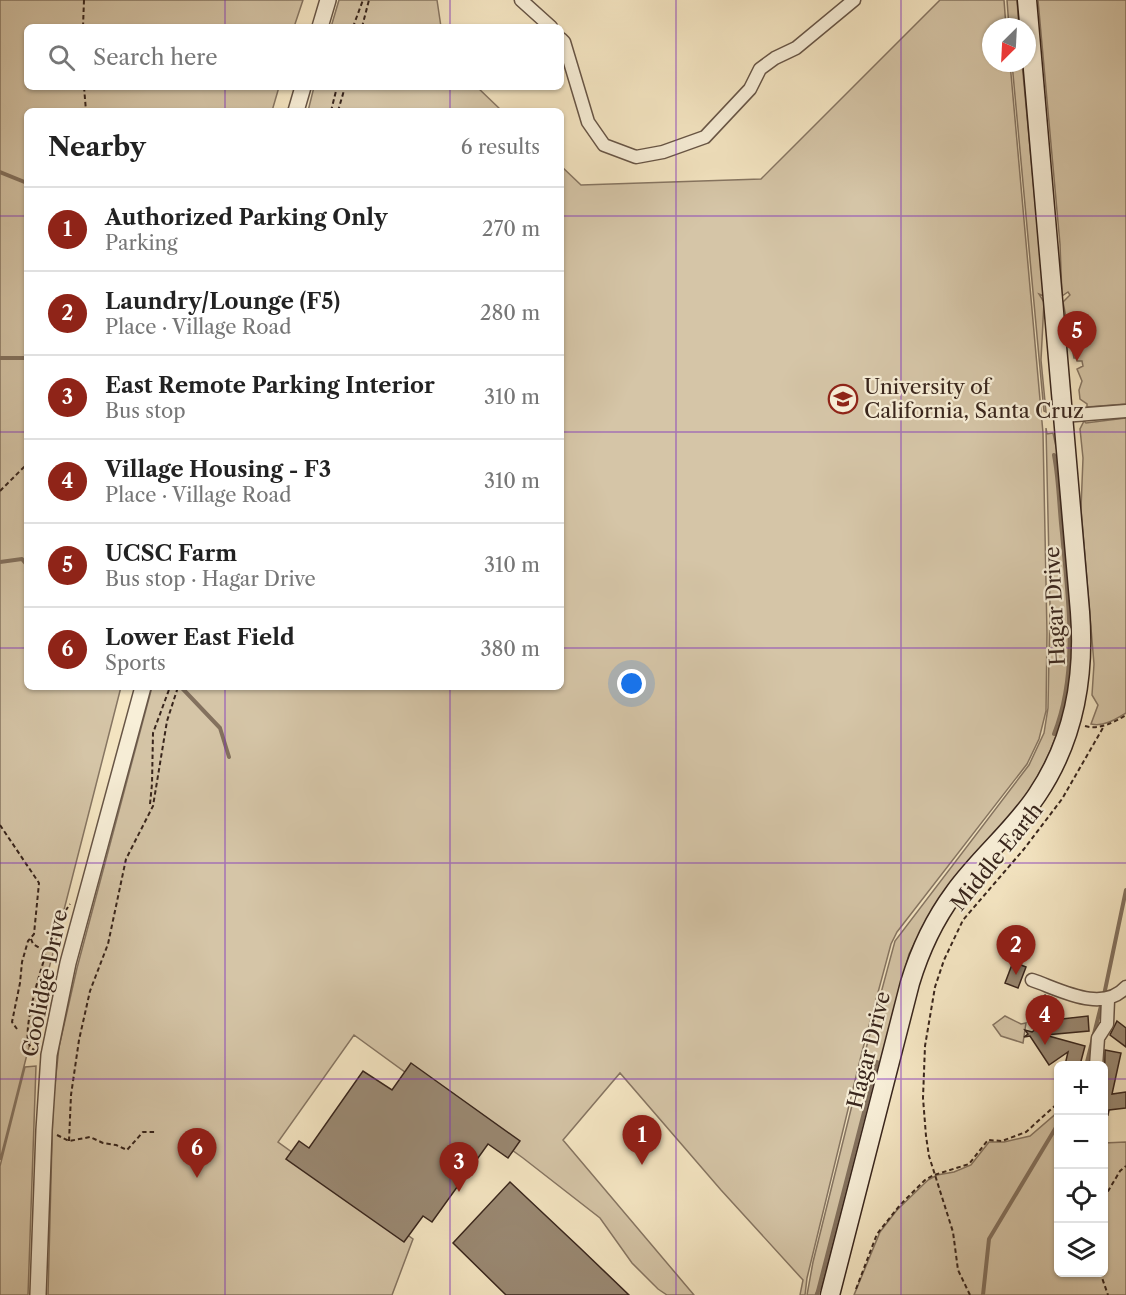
<!DOCTYPE html>
<meta charset="utf-8">
<style>
body{margin:0;font-family:"Libre Caslon Text",serif;background:#f6f6f6;color:#222}
.controls{position:absolute;right:18px;bottom:18px;display:grid;overflow:hidden;border-radius:9px;box-shadow:0 2px 4px #0004}
.controls button{width:54px;height:54px;display:grid;place-items:center;padding:0;border:0;border-bottom:2px solid #e0e0e0;background:#fff;color:#222;font:30px sans-serif}
.compass{position:absolute;left:982px;top:18px;width:54px;height:54px;border-radius:50%;background:#fff;box-shadow:0 2px 4px #0004;rotate:204deg}
.you{position:absolute;left:632px;top:684px;width:21px;height:21px;margin:-15px;border:4px solid #fff;border-radius:50%;background:#1a73e8;box-shadow:0 0 0 9px #1a73e833}
.badge{display:grid;place-items:center;width:39px;height:39px;border-radius:50%;background:#8f2418;color:#fff;font-size:20px;font-weight:700}
.pin{position:absolute;translate:-50% -50px;filter:drop-shadow(0 2px 3px #0008)}
.pin::after{content:'';position:absolute;top:32px;width:21px;height:18px;background:inherit;clip-path:polygon(0 0,100% 0,50% 100%)}
.list{margin:0;padding:0;list-style:none}
h2{display:flex;justify-content:space-between;align-items:center;height:78px;margin:0;padding:0 24px;font-size:26px}
h2 small{font-size:20px;font-weight:400;color:#767676}
.list li{display:grid;grid-template-columns:39px 1fr auto;gap:18px;align-items:center;box-sizing:border-box;height:84px;padding:0 24px;border-top:2px solid #e0e0e0}
.list b{display:block;font-size:22px;white-space:nowrap}
.list p{margin:0;font-size:20px;white-space:nowrap;color:#767676}
.list em{font-size:20px;font-style:normal;color:#767676}
.icon{flex:none;width:33px;height:33px;fill:none;stroke:currentColor;stroke-width:2;stroke-linecap:round;stroke-linejoin:round}
.map{position:relative;flex:none;width:1126px;height:1295px;overflow:hidden}
.search{position:absolute;background:#fff;box-shadow:0 2px 4px #0004;left:24px;top:24px;width:540px;height:66px;display:flex;align-items:center;gap:15px;box-sizing:border-box;padding:0 21px;border-radius:9px;color:#767676;font-size:22px}
.panel{position:absolute;background:#fff;box-shadow:0 2px 4px #0004;left:24px;top:108px;width:540px;height:582px;border-radius:9px}
.map>svg:first-child{display:block}
</style>
<div class="map">
<svg width="1126" height="1295" viewBox="0 0 1126 1295">
<rect width="100%" height="100%" fill="#f5e6c3"/>
<filter id="stains"><feTurbulence type="fractalNoise" baseFrequency=".00333" numOctaves="4"/><feColorMatrix values="0 0 0 0 .2 0 0 0 0 .09 0 0 0 0 .02 0 0 0 .5 -.17"/></filter>
<radialGradient id="worn" r=".72"><stop offset=".6" stop-color="#630" stop-opacity="0"/><stop offset="1" stop-color="#630" stop-opacity=".3"/></radialGradient>
<path fill="#d5c5a7" stroke="#867562" stroke-width="1.5" d="M0 0H303L294 27H27V87H279L272 111H27V687H121L0 1160Z
M339 0H437L441 27H331Z
M940 0H1004L1006 27H991V63H1010L1043 433 1047 633 1046 711 1039 739 1027 764 897 932 891 944 862 1052 807 1278 805 1295H800L803 1280 721 1190 620 1073 563 1140 694 1295H667L658 1289 632 1263 600 1218 523 1158 354 1035 278 1142 413 1239 392 1295H48L53 1103 59 1047 77 968 152 687H561V166L581 185 761 179Z
M1007 0H1017L1019 27H1009Z
M1038 0H1126V404L1087 407V404L1080 399 1079 390 1082 381 1077 369 1083 366 1082 361H1077L1076 358H1074L1063 302 1070 295 1068 292 1062 296 1060 244Z
M1012 63H1022L1044 296 1039 294 1044 302 1041 360 1046 412 1044 411 1043 401Z
M314 87H477L502 111H308Z
M1126 418V713C1116 719 1104 727 1091 724L1098 705 1092 695 1094 664 1081 509 1083 458 1080 429 1084 421 1086 423Z
M1046 428 1047 434 1053 433 1057 451 1072 625C1074 686 1061 744 1026 795 1007 823 981 845 960 872 939 897 924 924 909 954L821 1289H818L815 1295H807L813 1262 867 1045 895 941 1029 765 1044 733 1048 708 1050 605Z
M1005 1016 1021 1024 1026 1023 1023 1043 1001 1036 993 1025Z
M36 1066 28 1295H0V1166L25 1067Z
M1058 1112V1272H1104V1143L1126 1142V1295H854L880 1232 897 1210 928 1180 937 1175 954 1172 971 1165 989 1142H1004L1030 1136Z"/>
<g fill="none" stroke-linecap="round" stroke-linejoin="round">
<path stroke="#83715e" stroke-width="4" d="M0 172 27 183
M0 358H27
M1054 455C1059 481 1059 507 1062 533 1068 600 1079 670 1054 734
M0 562 22 559 27 565
M181 687 220 728 229 757
M1104 995 1126 890
M1086 1066 1102 1002
M817 1295 877 1062
M983 1295 989 1239 1058 1124"/>
</g>
<path fill="#9a8973" stroke="#38251c" stroke-width="1.5" d="M1013 962 1026 967 1018 988 1005 983Z
M1045 995 1062 1019 1088 1016 1089 1031 1045 1035 1085 1046 1080 1065H1065L1068 1052 1049 1065 1030 1036 1024 1037 1028 1034 1025 1030 1032 1032 1043 1024 1030 1007Z
M1117 1021 1126 1028V1047L1110 1035Z
M1105 1050 1121 1053 1112 1094 1126 1092V1108L1109 1110 1108 1115 1104 1114Z
M411 1063 520 1141 508 1158 488 1144 432 1222 423 1216 404 1242 286 1159 299 1141 309 1148 363 1071 392 1090Z
M510 1182 579 1247 629 1295H506L453 1243Z"/>
<g fill="none" stroke-linecap="round" stroke-linejoin="round">
<g stroke="#675546" stroke-width="15">
<path id="minor" d="M521 0 551 27
M561 39 564 42 588 122 604 145 636 157 663 152 705 137 750 89 760 69 775 58 796 48 854 0
M1063 416 1126 411
M1032 980C1059 989 1102 1014 1126 987
M1096 1066 1098 1038 1107 1024 1108 1000"/>
</g>
<g stroke="#675546" stroke-width="18">
<path id="tertiary" d="M320 27 328 0
M296 111 303 87
M38 1295 44 1130 49 1055 68 963 143 687"/>
</g>
<g stroke="#38251c" stroke-width="21">
<path id="secondary" d="M830 1295 910 983C920 950 934 920 954 893 979 858 1013 831 1037 795 1074 740 1085 677 1080 612L1027 0"/>
</g>
<path stroke="#38251c" stroke-width="2" stroke-dasharray="4.5 3" stroke-linecap="butt" d="M83 27 84 0
M353 27 363 0
M362 27 369 0
M84 87 86 111
M331 111 337 87
M338 111 345 87
M0 491 27 464
M1085 726C1099 730 1113 723 1126 715
M150 804 152 784 153 733 170 687
M0 825 39 883 34 934 28 941 22 962 20 983 12 1022 17 1029
M31 939 33 944 46 952
M36 1051C32 1049 29 1046 28 1041 24 1019 47 945 58 924 61 917 66 910 70 904
M57 1135 69 1141 90 1137 103 1143 116 1145 127 1150 143 1132H156
M69 1141 71 1095 79 1040 90 991 108 944 126 859 153 806 167 721 178 687
M1104 1198 1120 1171 1126 1166
M1100 1272 1108 1295
M856 1289 877 1234 900 1205 925 1180 934 1175 969 1164 988 1140 1002 1141 1026 1132 1058 1103
M970 1295 958 1270 953 1232 929 1156 926 1136 923 1098 925 1046 935 987 944 960 963 920 1024 849 1062 799 1104 726"/>
<use href="#minor" stroke="#f8efd8" stroke-width="12"/>
<use href="#tertiary" stroke="#f8efd8" stroke-width="15"/>
<use href="#secondary" stroke="#f8efd8" stroke-width="18"/>
</g>
<path fill="none" stroke="#7b2cbf" stroke-width="1.5" stroke-opacity="0.55" d="M225 0V27M450 0V27M676 0V1295M901 0V1295M225 87V111M450 87V111M0 216H27M561 216H1126M0 432H27M561 432H1126M0 648H27M561 648H1126M225 687V1295M450 687V1295M0 863H1126M0 1079H1058M1104 1079H1126"/>
<defs>
<g id="university-ring" transform="scale(1.5)"><circle r="9.5" fill="#f8efd8" stroke="#8f2418" stroke-width="1.5"/><path d="M0-5L7-2L0 1L-7-2ZM-4 1L0 2.5L4 1V4Q0 6-4 4Z" fill="#8f2418"/></g>
</defs>
<g fill-rule="evenodd">
<use href="#university-ring" x="843" y="399"/>
</g>
<g text-anchor="middle" stroke-width="4.5" stroke-linejoin="round" paint-order="stroke">
<g font-size="21" fill="#38251c" stroke="#f8efd8" text-anchor="start">
<text x="864" y="394">University of<tspan x="864" dy="24">California, Santa Cruz</tspan></text>
</g>
<g font-size="21" fill="#38251c" stroke="#f8efd8">
<text transform="translate(1055 606) rotate(-93)" y="7">Hagar Drive</text>
<text transform="translate(997 857) rotate(-51)" y="7">Middle Earth</text>
<text transform="translate(45 983) rotate(-78)" y="7">Coolidge Drive</text>
<text transform="translate(869 1050) rotate(-76)" y="7">Hagar Drive</text>
</g>
</g>
<rect width="100%" height="100%" filter="url(#stains)"/>
<rect width="100%" height="100%" fill="url(#worn)"/>
</svg>
<div class="controls">
<button>+</button>
<button>−</button>
<button><svg class="icon" aria-label="locate" viewBox="0 0 24 24"><circle cx="12" cy="12" r="6"/><path d="M12 2v4M12 18v4M2 12h4M18 12h4"/></svg></button>
<button><svg class="icon" aria-label="layers" viewBox="0 0 24 24"><path d="M12 4l9 5-9 5-9-5zM3 14l9 5 9-5"/></svg></button>
</div>
<svg class="compass" viewBox="-18 -18 36 36"><path d="M0-13l5 13h-10z" fill="#e53935"/><path d="M0 13l5-13h-10z" fill="#767676"/></svg>
<div class="you"></div>
<div class="pin badge" style="left:642px;top:1165px">1</div>
<div class="pin badge" style="left:1016px;top:975px">2</div>
<div class="pin badge" style="left:459px;top:1192px">3</div>
<div class="pin badge" style="left:1045px;top:1045px">4</div>
<div class="pin badge" style="left:1077px;top:361px">5</div>
<div class="pin badge" style="left:197px;top:1178px">6</div>
<div class="search"><svg class="icon" aria-label="search" viewBox="0 0 24 24"><circle cx="10" cy="10" r="6"/><path d="M15 15l6 6"/></svg>Search here</div>
<section class="panel">
<h2>Nearby<small>6 results</small></h2>
<ul class="list">
<li><span class="badge">1</span><div><b>Authorized Parking Only</b><p>Parking</p></div><em>270 m</em></li>
<li><span class="badge">2</span><div><b>Laundry/Lounge (F5)</b><p>Place · Village Road</p></div><em>280 m</em></li>
<li><span class="badge">3</span><div><b>East Remote Parking Interior</b><p>Bus stop</p></div><em>310 m</em></li>
<li><span class="badge">4</span><div><b>Village Housing - F3</b><p>Place · Village Road</p></div><em>310 m</em></li>
<li><span class="badge">5</span><div><b>UCSC Farm</b><p>Bus stop · Hagar Drive</p></div><em>310 m</em></li>
<li><span class="badge">6</span><div><b>Lower East Field</b><p>Sports</p></div><em>380 m</em></li>
</ul>
</section>
</div>
